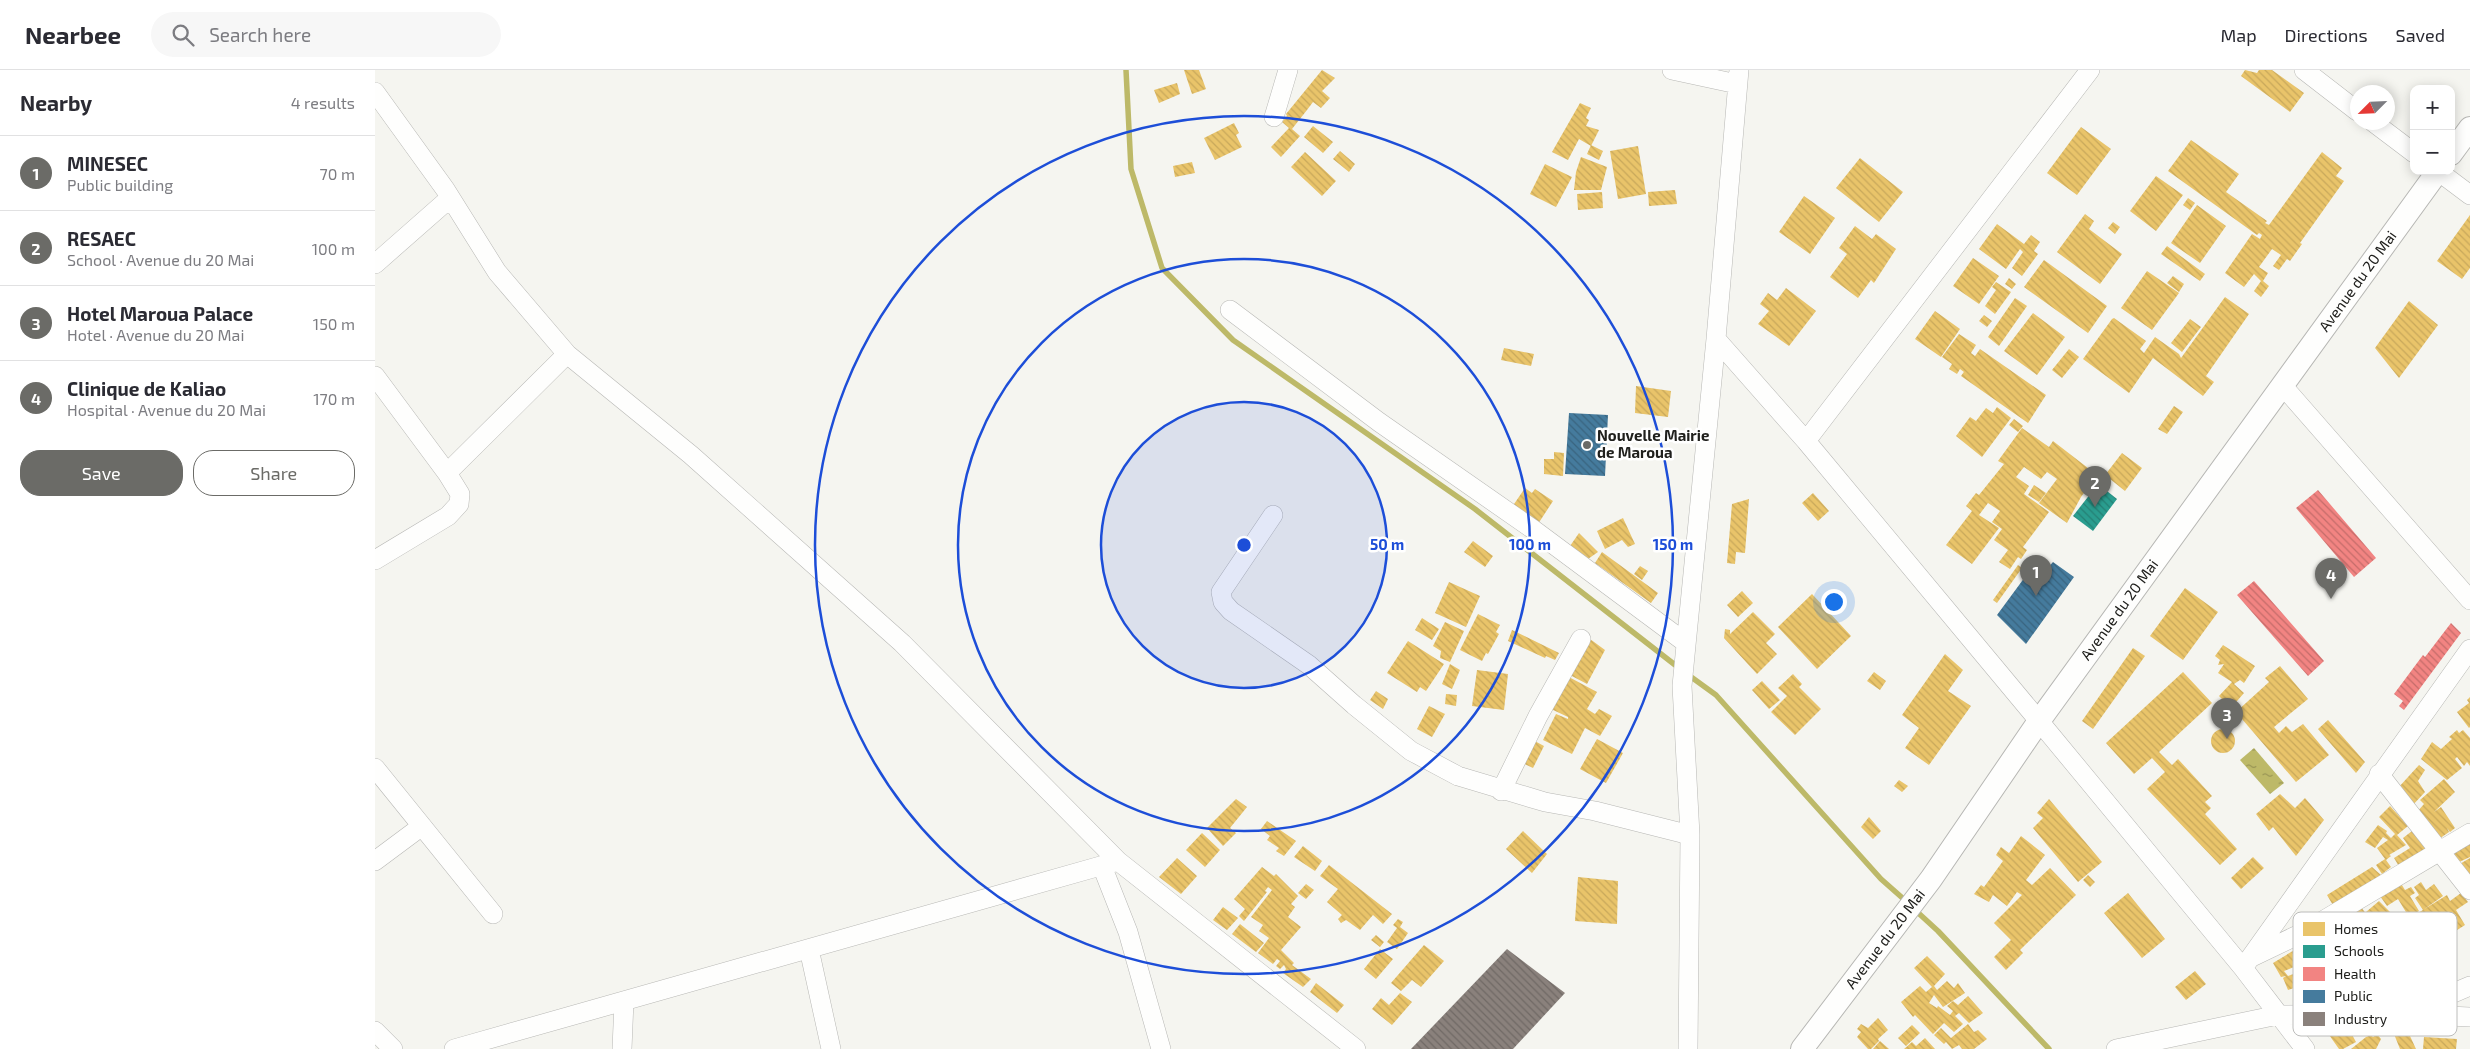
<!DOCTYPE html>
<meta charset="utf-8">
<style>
body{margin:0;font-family:"Exo 2",sans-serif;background:#f7f7f7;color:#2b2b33}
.controls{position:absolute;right:15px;top:15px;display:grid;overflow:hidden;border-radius:10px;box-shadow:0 2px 12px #0003}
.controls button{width:45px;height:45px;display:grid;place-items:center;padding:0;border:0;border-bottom:1px solid #e1e1e2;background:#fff;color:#2b2b33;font:25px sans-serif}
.compass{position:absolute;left:1975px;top:15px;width:45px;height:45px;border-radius:50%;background:#fff;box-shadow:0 2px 12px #0003;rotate:246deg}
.you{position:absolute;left:1458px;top:531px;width:18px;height:18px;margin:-12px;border:4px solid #fff;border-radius:50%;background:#1a73e8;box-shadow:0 0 0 8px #1a73e833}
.badge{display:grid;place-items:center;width:32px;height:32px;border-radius:50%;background:#6b6b67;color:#fff;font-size:16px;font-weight:700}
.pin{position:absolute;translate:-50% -41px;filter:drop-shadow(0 1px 2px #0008)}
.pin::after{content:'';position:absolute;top:26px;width:18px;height:15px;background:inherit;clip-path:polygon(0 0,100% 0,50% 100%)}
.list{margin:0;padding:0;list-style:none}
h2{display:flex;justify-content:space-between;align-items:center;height:65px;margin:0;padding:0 20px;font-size:21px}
h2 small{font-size:16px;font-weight:400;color:#7c7c81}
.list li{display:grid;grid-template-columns:32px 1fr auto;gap:15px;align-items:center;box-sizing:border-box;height:75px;padding:0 20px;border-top:1px solid #e1e1e2}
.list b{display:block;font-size:19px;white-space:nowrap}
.list p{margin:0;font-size:16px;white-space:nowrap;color:#7c7c81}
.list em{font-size:16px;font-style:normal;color:#7c7c81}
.actions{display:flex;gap:10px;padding:15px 20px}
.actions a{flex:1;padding:11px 0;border:1px solid #6b6b67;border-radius:20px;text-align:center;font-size:18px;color:#6b6b67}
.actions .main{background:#6b6b67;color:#fff}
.icon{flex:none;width:28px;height:28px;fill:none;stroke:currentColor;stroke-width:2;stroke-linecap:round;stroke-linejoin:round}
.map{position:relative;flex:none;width:2095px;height:979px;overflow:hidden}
header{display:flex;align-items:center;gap:30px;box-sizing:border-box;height:70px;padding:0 25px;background:#fff;border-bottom:1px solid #e1e1e2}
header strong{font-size:24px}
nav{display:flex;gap:28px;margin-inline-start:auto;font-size:18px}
.search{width:350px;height:45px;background:#f7f7f7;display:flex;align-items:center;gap:12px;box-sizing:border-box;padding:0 18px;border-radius:28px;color:#7c7c81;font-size:19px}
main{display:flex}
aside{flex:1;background:#fff}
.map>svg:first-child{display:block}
</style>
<header>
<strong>Nearbee</strong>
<div class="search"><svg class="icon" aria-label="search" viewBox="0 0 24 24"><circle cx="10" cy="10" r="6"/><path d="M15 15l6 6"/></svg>Search here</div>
<nav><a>Map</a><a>Directions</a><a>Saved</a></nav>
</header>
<main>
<aside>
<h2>Nearby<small>4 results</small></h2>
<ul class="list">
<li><span class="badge">1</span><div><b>MINESEC</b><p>Public building</p></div><em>70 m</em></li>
<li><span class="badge">2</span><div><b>RESAEC</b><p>School · Avenue du 20 Mai</p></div><em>100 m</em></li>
<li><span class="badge">3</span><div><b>Hotel Maroua Palace</b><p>Hotel · Avenue du 20 Mai</p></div><em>150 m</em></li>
<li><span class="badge">4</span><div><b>Clinique de Kaliao</b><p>Hospital · Avenue du 20 Mai</p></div><em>170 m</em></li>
</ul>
<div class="actions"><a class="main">Save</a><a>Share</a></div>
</aside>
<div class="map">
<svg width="2095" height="979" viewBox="0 0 2095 979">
<defs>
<pattern id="water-ripples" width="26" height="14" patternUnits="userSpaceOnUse" patternTransform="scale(1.25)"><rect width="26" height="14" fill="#bdb968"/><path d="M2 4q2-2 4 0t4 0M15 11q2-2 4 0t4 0" fill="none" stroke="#999655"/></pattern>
<pattern id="homes-back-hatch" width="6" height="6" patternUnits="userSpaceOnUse" patternTransform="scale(1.25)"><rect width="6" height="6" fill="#e9c46a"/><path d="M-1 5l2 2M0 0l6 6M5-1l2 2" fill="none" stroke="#c8a85b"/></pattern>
<pattern id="schools-back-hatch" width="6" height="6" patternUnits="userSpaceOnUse" patternTransform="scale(1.25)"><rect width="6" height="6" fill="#2a9d8f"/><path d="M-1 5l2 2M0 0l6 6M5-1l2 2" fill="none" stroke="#248074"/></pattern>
<pattern id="health-back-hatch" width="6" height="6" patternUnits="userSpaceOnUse" patternTransform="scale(1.25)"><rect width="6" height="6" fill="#f28482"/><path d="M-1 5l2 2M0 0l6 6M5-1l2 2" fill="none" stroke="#c46c6a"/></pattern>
<pattern id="public-back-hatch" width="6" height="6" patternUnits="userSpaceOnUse" patternTransform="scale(1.25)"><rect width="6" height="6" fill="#457b9d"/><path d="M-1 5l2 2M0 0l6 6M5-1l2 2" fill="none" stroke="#39647f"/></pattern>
<pattern id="industry-back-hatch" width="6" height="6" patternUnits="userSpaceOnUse" patternTransform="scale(1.25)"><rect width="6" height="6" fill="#8a817c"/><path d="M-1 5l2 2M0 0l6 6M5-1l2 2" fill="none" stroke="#706965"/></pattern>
</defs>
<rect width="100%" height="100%" fill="#f5f5f0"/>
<path fill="url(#water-ripples)" d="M1879 678 1909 713 1895 724 1865 690Z"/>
<path fill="url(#homes-back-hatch)" d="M809 0H824L831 19 817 24Z
M947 0 960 8 947 21 955 28 946 38 938 32 932 40 917 59 925 66 906 87 896 77 914 58 907 52 912 46 911 44Z
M1870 0 1882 3 1884 0H1897L1929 23 1915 42 1866 6Z
M802 13 805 24 784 33 779 20Z
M1205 33 1216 38 1211 48 1214 50 1211 56 1224 60 1216 76 1204 69 1193 90 1177 82Z
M859 53 864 63 861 65 867 77 840 90 829 68Z
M938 56 958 72 948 83 929 67Z
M1706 57 1736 79 1702 125 1672 103Z
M1816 70 1864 104 1851 122 1892 151 1890 153 1894 155 1947 82 1967 98 1961 106 1969 111 1925 173 1927 174 1915 191 1912 189 1904 200 1898 196 1906 185 1897 179 1884 197 1893 203 1888 211 1894 216 1886 227 1879 221 1886 211 1879 204 1869 217 1850 203 1877 164 1885 169 1887 165 1884 163 1882 165 1793 101Z
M1216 75 1228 81 1224 90 1212 84Z
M1263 76 1271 124 1243 129 1235 81Z
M965 81 980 94 974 102 958 89Z
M930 82 961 111 947 126 916 97Z
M1206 87 1232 97 1226 120H1199L1201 102Z
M1485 88 1528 122 1504 152 1461 118Z
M817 92 820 103 800 107 798 96Z
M1170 94 1197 107 1181 137 1155 124Z
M1781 106 1808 125 1781 161 1755 141Z
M1300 120 1302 134 1274 136 1273 122Z
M1227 122 1228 138 1203 140 1202 124Z
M1429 126 1460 148 1435 184 1404 162Z
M1813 128 1820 133 1815 140 1808 135Z
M1822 135 1851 156 1825 193 1796 173Z
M1710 144 1719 151 1714 159 1747 184 1725 214 1682 182Z
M2095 145V198L2087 209 2062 191Z
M1738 152 1745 157 1740 164 1733 158Z
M1622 154 1649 174 1656 165 1665 172 1659 181 1663 184 1647 206 1637 198 1648 182 1645 179 1631 199 1604 179Z
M1480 156 1497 169 1501 164 1521 179 1499 213 1496 210 1483 228 1455 207 1472 184 1464 178Z
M1792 176 1830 204 1825 211 1786 184Z
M1598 188 1624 206 1604 234 1578 216Z
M1669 190 1732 236 1713 263 1649 217Z
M1772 201 1804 223 1777 260 1746 238Z
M1798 206 1809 214 1804 222 1792 213Z
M1634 208 1641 214 1637 219 1630 214Z
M1621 212 1636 222 1620 244 1610 236 1621 220 1617 217Z
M1411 218 1441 241 1414 276 1383 254 1394 241 1385 234 1393 223 1402 230Z
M1850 227 1874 244 1831 306 1839 312 1828 326 1778 288 1754 323 1708 289 1737 249 1739 248 1771 271 1765 279 1769 283 1780 267 1804 284 1806 288Z
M1640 228 1652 236 1624 276 1613 267Z
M2034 231 2063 255 2024 308 2000 278Z
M1560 241 1585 259 1566 287 1540 269Z
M1658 243 1690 267 1662 305 1629 281Z
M1609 245 1617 251 1612 257 1604 251Z
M1815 249 1826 257 1807 282 1796 273Z
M1584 264 1601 275 1596 283 1600 286 1589 302 1585 299 1582 304 1574 299 1577 294 1567 287Z
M1129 278 1159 284 1156 296 1126 290Z
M1605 279 1671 325 1653 353 1586 306Z
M1694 279 1704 287 1687 308 1677 300Z
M1261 316 1296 321 1293 347 1260 343Z
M1799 336 1808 342 1792 364 1783 359Z
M1622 337 1636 348 1607 387 1581 366 1595 347 1601 351 1611 338 1618 343Z
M1639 349 1648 356 1643 362 1634 355Z
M1647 358 1674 377 1678 371 1722 405 1706 427 1692 453 1664 433 1682 409 1672 402 1666 409 1649 397 1641 407 1654 416 1649 424 1674 442 1648 477 1652 480 1646 489 1643 487 1635 499 1624 492 1633 480 1619 470 1627 459 1617 452 1625 441 1613 433 1604 445 1624 458 1597 494 1571 475 1597 441 1591 436 1601 423 1604 425 1629 394 1623 391Z
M1179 382 1189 383 1188 406 1169 404V389H1179Z
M1747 383 1767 398 1750 421 1730 405Z
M1659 415 1671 423 1664 432 1653 425Z
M1150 418 1157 423 1160 419 1178 431 1163 454 1137 437Z
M1438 423 1454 441 1443 451 1427 433Z
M1374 429 1370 483 1361 482 1360 494 1352 493 1357 434Z
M1248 448 1260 474 1253 477 1247 470 1230 479 1222 461Z
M1204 463 1223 482 1213 489 1195 476Z
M1098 471 1118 486 1110 497 1089 482Z
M1227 482 1283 523 1276 533 1220 493Z
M1643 495 1647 498 1622 533 1618 530Z
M1265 496 1273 501 1267 510 1259 504Z
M1074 512 1105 526 1091 557 1060 543Z
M1810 518 1843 542 1808 590 1775 566Z
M1367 521 1378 533 1363 547 1352 535Z
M1437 524 1476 566 1442 599 1403 557Z
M1378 542 1400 564 1391 573 1402 584 1382 604 1349 568 1350 559 1355 560V564Z
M1103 544 1125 555 1121 562 1124 564 1113 584 1111 583 1107 591 1085 580Z
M1047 548 1064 559 1057 570 1040 560Z
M1070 552 1089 561 1075 592 1065 588 1066 581 1058 576Z
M1137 560 1184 583 1180 590 1171 586 1170 588 1133 571Z
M1215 569 1230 580 1212 614 1195 605Z
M1033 571 1069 594 1051 621 1045 617 1042 622 1012 603Z
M1848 575 1880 596 1869 613 1865 610 1859 614 1869 623 1856 638 1844 626 1857 612 1843 603 1849 594 1843 595 1845 590 1840 586Z
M1758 578 1770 586 1718 659 1707 651Z
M1570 584 1588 600 1573 621 1596 636 1554 695 1530 678 1544 658 1527 645Z
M1075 594 1085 600 1077 619 1067 614Z
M1905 596 1933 629 1899 657 1904 663 1911 656 1917 662 1928 654 1954 685 1921 712 1861 642 1894 612 1890 608Z
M1102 600 1133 604 1129 640 1097 636Z
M1499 602 1511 611 1505 620 1492 611Z
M1808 602 1837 633 1784 682 1797 695 1803 689 1837 726 1830 732 1836 738 1830 744 1862 779 1845 795 1772 719 1790 702 1777 688 1759 704 1731 673Z
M1418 604 1427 614 1424 617 1446 639 1420 665 1396 642 1412 626 1403 618Z
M1192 606 1222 622 1212 639 1220 644 1224 639 1237 646 1225 666 1210 658 1197 684 1168 670 1181 644 1193 649V647L1176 639Z
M1387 611 1405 630 1394 639 1377 620Z
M1001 621 1013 629 1008 639 995 630Z
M1071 624 1082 625 1081 636 1070 634Z
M2095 627V657L2094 658 2082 642 2094 633 2092 630Z
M1054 636 1070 644 1057 667 1042 659Z
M1953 650 1990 692 1981 703 1943 659Z
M1836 671a12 12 0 1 1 24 0a12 12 0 1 1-24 0Z
M2082 660 2084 663 2088 660 2095 668V696L2092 692 2089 696 2082 687 2080 689 2087 698 2072 710 2046 689 2057 672 2066 679 2077 669 2074 667Z
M1156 669 1169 676 1158 698 1145 692Z
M1222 669 1248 683 1231 713 1205 699Z
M2044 695 2050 700 2043 711 2050 722 2037 736 2023 718Z
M2069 709 2080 722 2059 742 2066 737 2080 758 2075 762 2072 758 2074 762 2064 769 2042 742 2049 734 2045 730Z
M1524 710 1533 716 1527 722 1519 716Z
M1905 724 1920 738 1930 728 1949 750 1921 786 1898 757 1894 761 1881 744Z
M861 729 872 737 855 758 861 763 848 776 832 758Z
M1674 729 1727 792 1703 812 1658 758 1668 748 1662 743Z
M2015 736 2033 756 2022 765 2031 775 2014 785 2016 786 2011 790 2016 797 2007 804 2001 795 2010 789 2002 778 2013 770 2008 767 2000 778 1990 772 2003 755 2012 761 2011 763 2016 768 2020 764 2004 747Z
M1494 747 1506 761 1498 769 1486 757Z
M892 751 921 771 909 786 901 781 904 778 892 770 895 766 886 759Z
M1148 761 1172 784 1157 803 1131 779Z
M2037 761 2053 781 2025 798 2019 788 2035 778 2028 768Z
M827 763 845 780 830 797 811 780Z
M1646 766 1670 785 1651 810 1657 815 1675 798 1701 825 1645 880 1648 883 1631 900 1619 887 1636 870 1619 853 1647 825 1642 822 1632 836 1618 825 1614 832 1599 824 1606 815 1609 817 1628 791 1621 785 1626 777 1634 783Z
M2095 771V787L2082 793 2071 779Z
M928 776 947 791 940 801 919 787Z
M1878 787 1889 798 1866 819 1856 808Z
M802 788 822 806 806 824 784 807Z
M2095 788V812L2083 795Z
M954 795 1017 844 1008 854 998 845 985 860 971 850 966 853 963 849 967 845 952 832 963 819 945 806Z
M887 797 899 806 901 804 923 826 916 834 920 837 913 847 926 857 906 880 919 893 917 895 936 909 928 917 908 903 911 899 909 895 905 899 901 896 905 891 902 889 898 894 883 883 894 868 884 861 888 855 876 847 897 820 893 817 890 821 892 822 869 851 864 846 870 839 859 829Z
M1997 797 2006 805 1959 837 1952 825Z
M1713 805 1720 812 1715 817 1708 810Z
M1203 807 1243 811 1242 854 1200 851Z
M2025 812 2030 820 2036 817 2040 823 2035 826 2044 841 2034 847 2023 829 2012 836 2005 826Z
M2046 812 2051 820 2059 814 2068 826 2048 840 2040 828 2044 825 2039 817Z
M931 814 939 820 931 829 923 823Z
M1753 823 1790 869 1767 888 1729 843Z
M2086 823 2093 832 2081 840 2090 855 2054 878 2035 848 2072 825 2075 831Z
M2004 831 2020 847 1994 864 1978 842 1986 837 1995 849 1991 842Z
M848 837 863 848 852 860 838 850Z
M1023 849 1028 852 1025 857 1033 863 1022 879 1012 872 1022 858 1018 855Z
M865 854 889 873 881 882 857 864Z
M1001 865 1009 872 1005 877 996 870Z
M1049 875 1069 891 1046 917 1037 910 1026 921 1016 913Z
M1926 876 1935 897 1920 902 1919 899 1924 895 1909 901 1913 906 1921 903 1925 916 1913 920 1908 908 1911 906 1906 907 1898 893Z
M1005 879 1018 889 1001 909 989 899Z
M1552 886 1570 904 1559 916 1562 920 1572 911 1579 918 1583 913 1590 923 1568 937 1559 925 1554 933 1562 938 1563 936 1575 945 1578 941 1572 936 1578 931 1583 935 1593 926 1608 943 1594 953 1584 943 1580 946 1588 954 1579 962 1569 953 1558 964 1540 945 1538 947 1526 932 1545 916 1551 922 1557 917 1539 898Z
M1820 901 1831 914 1811 930 1800 917Z
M941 913 969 935 962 943 935 922Z
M1025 923 1037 932 1017 955 997 939 1006 928 1014 935Z
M1503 948 1513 960 1503 969 1504 971 1496 979H1493L1482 967 1486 962 1482 959 1486 954 1493 958Z
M1593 954 1599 962 1603 960 1612 969 1599 979H1587L1584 975 1577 979 1571 972 1569 974 1559 965 1566 958 1576 968Z
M1537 955 1545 963 1531 976 1523 968Z
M1975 961 1981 972 1968 979H1964L1952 962Z
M2002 964 2006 969 2001 979H1976L1991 967 1996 965 1998 967Z
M2019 964 2035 966 2041 979H2025Z
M2049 967 2082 969 2081 979H2048Z
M1550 968 1560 979H1529L1537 972 1541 976Z
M1505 971 1514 979H1498Z"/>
<path fill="url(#schools-back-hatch)" d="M1723 414 1742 429 1718 461 1698 446Z"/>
<path fill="url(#health-back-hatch)" d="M1943 420 2001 488 1979 507 1921 438Z
M1879 511 1949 591 1933 606 1862 525Z
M2076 553 2086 563 2029 640 2024 636 2028 631 2019 624 2048 585 2050 587Z"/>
<path fill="url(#public-back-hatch)" d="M1194 343 1233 345 1230 406 1190 404Z
M1661 492 1671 500 1678 492 1699 507 1651 574 1622 545Z"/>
<path fill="url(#industry-back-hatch)" d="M1132 879 1190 923 1138 979H1036Z"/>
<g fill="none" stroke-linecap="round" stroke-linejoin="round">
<path stroke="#bdb968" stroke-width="5.5" d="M751 0 756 99 787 198 858 270 1100 439 1304 598
M1312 604 1341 625 1506 809 1532 832
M1539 839 1563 861 1674 979"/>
<g stroke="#b7b7b4" stroke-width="20">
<path id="minor" d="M1297 0 1362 14
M1929 0 1982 41
M0 22 70 119 122 202 192 284 316 385 527 573 743 791 981 979
M899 47 913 0
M1998 52 2039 83
M2063 101 2095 125
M0 194 75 128
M855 240 1004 352 1159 460 1311 573
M1341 269 1431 371 1664 651 1868 898 1930 979
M0 306 72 403 85 424 84 434 73 446 0 490
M1907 315 2095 530
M1431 371 1715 0
M72 403 192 284
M898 445 846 522 848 532 856 541 934 595 979 635 1036 681 1083 706 1170 732 1220 741 1315 765
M0 698 118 844
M2004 704 2095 820
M1126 721 1163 646 1206 569
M0 791 47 756
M727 796 753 862 786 979
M434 879 456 979
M1877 887 1929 862 2095 763
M1868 898 2095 579
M2034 942 2095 916
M0 961 18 979
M79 979 743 791
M247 979 249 931
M1313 979 1315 765 1307 616 1341 269 1364 0
M1741 979 1903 945 2030 944 2095 947"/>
</g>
<g stroke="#b7b7b4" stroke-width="24">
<g id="tertiary">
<path d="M2076 84 2095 58"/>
<path id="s1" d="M1427 979 1556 809 1664 651 2063 101"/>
</g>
</g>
<use href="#minor" stroke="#fefefd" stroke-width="19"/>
<use href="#tertiary" stroke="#fefefd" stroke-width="22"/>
</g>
<circle cx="869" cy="475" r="143" fill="#1d4ed8" fill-opacity=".12"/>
<g fill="none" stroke="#1d4ed8" stroke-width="2.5">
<circle cx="869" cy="475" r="143"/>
<circle cx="869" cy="475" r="286"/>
<circle cx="869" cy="475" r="429"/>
</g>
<circle fill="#6b6b67" stroke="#fff" stroke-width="2" cx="1212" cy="375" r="5"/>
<g text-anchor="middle" stroke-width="5" stroke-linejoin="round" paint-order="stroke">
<g font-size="15" fill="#20201d" stroke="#fff">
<text dy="5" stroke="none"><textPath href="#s1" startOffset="948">Avenue du 20 Mai</textPath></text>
<text dy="5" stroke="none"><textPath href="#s1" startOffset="542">Avenue du 20 Mai</textPath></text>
<text dy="5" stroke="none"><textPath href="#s1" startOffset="138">Avenue du 20 Mai</textPath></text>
</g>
<g font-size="15" font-weight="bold" fill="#20201d" stroke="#fff" text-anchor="start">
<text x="1222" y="371">Nouvelle Mairie<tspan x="1222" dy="17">de Maroua</tspan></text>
</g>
</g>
<rect x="1918" y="842" width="164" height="124" rx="8" fill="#fff" stroke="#bcbcbb" stroke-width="1"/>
<rect x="1928" y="852" width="22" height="14" fill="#e9c46a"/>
<rect x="1928" y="875" width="22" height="13" fill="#2a9d8f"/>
<rect x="1928" y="897" width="22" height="14" fill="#f28482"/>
<rect x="1928" y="920" width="22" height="13" fill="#457b9d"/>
<rect x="1928" y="942" width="22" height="14" fill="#8a817c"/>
<g font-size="14" fill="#20201d">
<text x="1959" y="864">Homes</text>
<text x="1959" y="886">Schools</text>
<text x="1959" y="909">Health</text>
<text x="1959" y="931">Public</text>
<text x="1959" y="954">Industry</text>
</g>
<circle cx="869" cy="475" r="8" fill="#1d4ed8" stroke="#fff" stroke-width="2.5"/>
<g font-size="15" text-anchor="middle" font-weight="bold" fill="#1d4ed8" stroke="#fff" stroke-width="5" stroke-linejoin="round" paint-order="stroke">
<text x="1012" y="480">50 m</text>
<text x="1155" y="480">100 m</text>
<text x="1298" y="480">150 m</text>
</g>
</svg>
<div class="controls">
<button>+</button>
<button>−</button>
</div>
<svg class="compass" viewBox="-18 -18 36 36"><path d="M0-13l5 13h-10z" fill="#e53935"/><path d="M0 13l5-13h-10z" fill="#7c7c81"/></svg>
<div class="you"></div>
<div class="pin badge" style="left:1661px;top:526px">1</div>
<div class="pin badge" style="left:1720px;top:437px">2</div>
<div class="pin badge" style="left:1852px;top:669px">3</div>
<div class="pin badge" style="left:1956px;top:529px">4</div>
</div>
</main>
